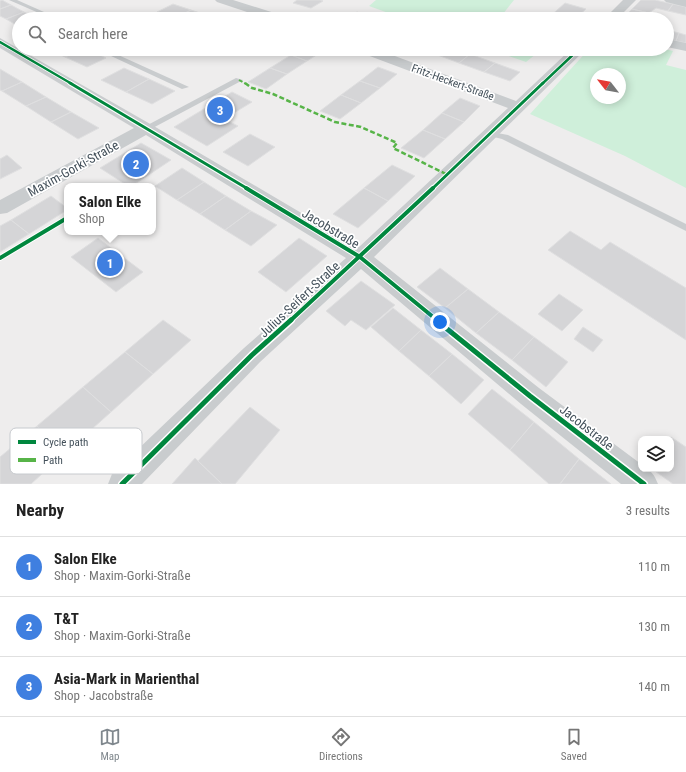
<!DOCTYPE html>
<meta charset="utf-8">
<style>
body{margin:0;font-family:"Roboto Condensed",sans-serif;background:#f2f2f2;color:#222}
.controls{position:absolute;right:12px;bottom:12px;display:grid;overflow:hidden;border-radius:8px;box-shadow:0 2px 10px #0003}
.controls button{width:36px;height:36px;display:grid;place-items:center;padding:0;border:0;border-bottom:1px solid #e0e0e0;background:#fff;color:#222;font:20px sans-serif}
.compass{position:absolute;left:590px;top:68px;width:36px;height:36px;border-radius:50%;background:#fff;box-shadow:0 2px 10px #0003;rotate:301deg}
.you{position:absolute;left:440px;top:322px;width:14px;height:14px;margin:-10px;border:3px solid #fff;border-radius:50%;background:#1a73e8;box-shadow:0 0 0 6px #1a73e833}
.badge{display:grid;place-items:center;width:26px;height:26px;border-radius:50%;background:#7f878d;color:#fff;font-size:13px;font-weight:700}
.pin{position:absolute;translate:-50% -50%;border:2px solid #fff;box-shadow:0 1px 4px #0006}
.popup{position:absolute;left:64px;top:183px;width:92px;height:52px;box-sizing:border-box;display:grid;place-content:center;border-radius:8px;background:#fff;filter:drop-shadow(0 1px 3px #0005);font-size:13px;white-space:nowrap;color:#767676}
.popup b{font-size:15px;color:#222}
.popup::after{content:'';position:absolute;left:50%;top:100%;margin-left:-8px;border:8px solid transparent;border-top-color:#fff}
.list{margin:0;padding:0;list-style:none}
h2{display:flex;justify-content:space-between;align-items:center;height:52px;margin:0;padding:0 16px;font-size:17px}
h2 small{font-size:13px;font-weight:400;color:#767676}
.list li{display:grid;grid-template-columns:26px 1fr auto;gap:12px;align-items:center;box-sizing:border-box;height:60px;padding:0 16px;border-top:1px solid #e0e0e0}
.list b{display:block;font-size:15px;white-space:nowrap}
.list p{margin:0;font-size:13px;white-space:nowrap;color:#767676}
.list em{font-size:13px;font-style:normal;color:#767676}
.icon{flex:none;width:22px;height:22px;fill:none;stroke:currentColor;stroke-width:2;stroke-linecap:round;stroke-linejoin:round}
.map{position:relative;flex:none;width:686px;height:484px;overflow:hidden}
.search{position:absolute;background:#fff;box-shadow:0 2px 10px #0003;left:12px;right:12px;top:12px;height:44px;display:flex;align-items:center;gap:10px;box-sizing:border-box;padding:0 14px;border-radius:22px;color:#767676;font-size:15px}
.sheet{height:232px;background:#fff}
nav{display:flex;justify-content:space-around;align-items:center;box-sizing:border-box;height:56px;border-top:1px solid #e0e0e0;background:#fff;font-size:11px;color:#767676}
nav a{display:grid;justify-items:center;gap:2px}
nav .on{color:#7f878d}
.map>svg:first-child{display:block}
</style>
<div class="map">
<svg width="686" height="484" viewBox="0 0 686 484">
<rect width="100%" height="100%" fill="#eeeded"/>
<path fill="#cfefda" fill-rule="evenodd" d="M376 0H514L499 19H405L369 6Z
M489 49H537L541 50 526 62Z
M589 49H665L673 51 666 65 686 70V188L625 156 530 114ZM596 74H620V98H596Z"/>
<path fill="#d5d5d7" stroke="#dfdfe0" d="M2 0 11 5 0 9V1Z
M297 0H320L323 1 311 8 293 3Z
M641 0H655L673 4 668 11 656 8 649 13 632 9Z
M565 3 586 9 575 19H547Z
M173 4 191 10 175 18 157 12Z
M673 4 686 7V15L668 11Z
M11 5 24 12 6 19 0 16V9Z
M632 9 649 13 644 19 626 15Z
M191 10 209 16 203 19 175 18Z
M24 12 38 19H19L18 26 6 19Z
M357 12 377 19H345Z
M667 30 679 33 676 41 667 39Z
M679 33 686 35V43L676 41Z
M49 49H82L65 57Z
M82 49H87L106 58 87 67 65 57Z
M300 49H326L307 61 291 55Z
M442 49H456L470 54 459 63 435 54Z
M470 54 495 63 484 72 459 63Z
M291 55 307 61 287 74 270 68Z
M495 63 520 72 510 81 484 72Z
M378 67 397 74 380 88 360 81Z
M124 68 149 79 126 92 101 80Z
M270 68 287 74 266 89 248 82Z
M0 69 22 82 2 91 0 90Z
M149 79 175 91 152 104 126 92Z
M360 81 380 88 361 103 341 95Z
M22 82 46 97 26 106 2 91Z
M232 92 252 102 224 119 238 126 207 146 174 127Z
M341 95 361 103 340 119 320 111Z
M46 97 71 112 51 122 26 106Z
M460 98 480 106 464 122 442 113Z
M71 112 99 128 78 139 51 122Z
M442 113 464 122 445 139 423 130Z
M423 130 445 139 424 158 401 148Z
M250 134 275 147 248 166 223 152Z
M141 143 171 160 132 186H128L100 168Z
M7 155 22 168 0 179V159Z
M392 165 415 176 388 201 364 188Z
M182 168 204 182 177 200 155 186Z
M204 182 226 196 200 214 177 200Z
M364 188 388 201 358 228 333 214Z
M51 196 67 208V210L29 234 11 220Z
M226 196 251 211 225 230 200 214Z
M251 211 277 225 251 246 225 230Z
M11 220 29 234 0 252V226Z
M570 231 601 250 610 242 686 288V340L548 250Z
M98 238 143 272 116 292 71 257Z
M299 238 327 256 286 292 258 272Z
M440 268 468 289 445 308 417 287Z
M361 281 395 305 366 330 351 320 345 326 326 311Z
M468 289 499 312 476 333 445 308Z
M559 294 583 310 562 331 538 314Z
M393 308 421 330 399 351 371 327Z
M499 312 534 337 512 360 476 333Z
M163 320 191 340 153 374 125 352Z
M583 327 603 340 593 352 574 339Z
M421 330 452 354 429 376 399 351Z
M534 337 568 362 546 387 512 360Z
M125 352 153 374 111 412 83 387Z
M452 354 484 380 461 404 429 376Z
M83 387 111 412 64 454 37 426Z
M492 389 534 422 510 450 468 414Z
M250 407 280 430 235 484H222L198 461Z
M534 422 579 459 560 484H549L510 450Z
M37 426 64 454 31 484H0V457Z
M671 437 686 447V484H673L652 469H671Z
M195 458 198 461 222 484H172Z
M579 459 611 484H560Z"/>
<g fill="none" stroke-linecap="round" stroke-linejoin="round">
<path fill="#c9ccce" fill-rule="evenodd" d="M9 0H17L53 16 48 17Z
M96 49H105L189 87 182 89Z
M236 78 243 80 149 130H143L142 128Z
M486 131 508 135 686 224V231L502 139 486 135Z"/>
<path fill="#c9ccce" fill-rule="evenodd" d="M215 0H233L284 16 286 19H268L217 2Z
M623 0H636L617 19H604Z
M664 0H686V7L666 2Z
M0 38 152 125 359 247 508 108 359 52 357 49H376L516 101 571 49H586L374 257 539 388 641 464V469C652 469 654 475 658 484H621L521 404 361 269 260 362 142 484H108L112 474 244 348 346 258 146 135 7 213 0 214V200L134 128 0 48Z
M667 39 686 43V51L667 47Z"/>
<path stroke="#57b448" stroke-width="2" stroke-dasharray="4 2" stroke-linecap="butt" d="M239 80 246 84"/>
<path stroke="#57b448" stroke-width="2.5" stroke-dasharray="5 2.5" stroke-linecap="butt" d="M245 83 252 88 273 94 335 122 361 127 397 143 393 148 448 175"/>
<g stroke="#fff" stroke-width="4">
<path id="cycleway-far3" d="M0 42 72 84
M542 84 579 49"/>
</g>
<g stroke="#fff" stroke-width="5">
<path id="cycleway-far2" d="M70 83 248 189
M432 189 543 83"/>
</g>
<g stroke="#fff" stroke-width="6">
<path id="cycleway-far1" d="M246 188 360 257 438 321
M0 258 67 218
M290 321 433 188"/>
</g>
<g stroke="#fff" stroke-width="8">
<path id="cycleway" d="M436 320 530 396 644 484
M122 484 252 355 291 320"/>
</g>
<use href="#cycleway-far3" stroke="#00873e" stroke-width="2.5"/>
<use href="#cycleway-far2" stroke="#00873e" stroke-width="3"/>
<use href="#cycleway-far1" stroke="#00873e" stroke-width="4"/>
<use href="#cycleway" stroke="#00873e" stroke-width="5"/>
</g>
<g text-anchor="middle" stroke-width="3.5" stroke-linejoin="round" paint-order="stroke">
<g font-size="11" fill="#43505a" stroke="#fff">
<text transform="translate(453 82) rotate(20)" y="4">Fritz-Heckert-Straße</text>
</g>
<g font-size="13" fill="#43505a" stroke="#fff">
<text transform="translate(73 168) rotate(-29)" y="5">Maxim-Gorki-Straße</text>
<text transform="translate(331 228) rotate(31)" y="5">Jacobstraße</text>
<text transform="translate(299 299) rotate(-43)" y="5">Julius-Seifert-Straße</text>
<text transform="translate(587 427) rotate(38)" y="5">Jacobstraße</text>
</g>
</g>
<rect x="10" y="428" width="132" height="46" rx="6" fill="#fff" stroke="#c7cace" stroke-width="1"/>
<rect x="18" y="440" width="18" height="4" fill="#00873e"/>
<rect x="18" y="458" width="18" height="4" fill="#57b448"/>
<g font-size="11" fill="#43505a">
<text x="43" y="446">Cycle path</text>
<text x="43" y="464">Path</text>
</g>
</svg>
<div class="controls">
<button><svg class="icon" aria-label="layers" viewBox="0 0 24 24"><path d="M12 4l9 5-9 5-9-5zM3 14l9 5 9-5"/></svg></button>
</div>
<svg class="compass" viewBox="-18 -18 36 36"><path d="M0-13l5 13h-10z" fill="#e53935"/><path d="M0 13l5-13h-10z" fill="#767676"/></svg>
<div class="you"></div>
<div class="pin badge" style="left:110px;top:263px;background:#3f7fe0">1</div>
<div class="popup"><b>Salon Elke</b>Shop</div>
<div class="pin badge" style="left:136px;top:164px;background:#3f7fe0">2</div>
<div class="pin badge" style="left:220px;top:110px;background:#3f7fe0">3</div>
<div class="search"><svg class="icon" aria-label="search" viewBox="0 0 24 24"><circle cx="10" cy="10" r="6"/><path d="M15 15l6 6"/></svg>Search here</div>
</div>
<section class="sheet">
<h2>Nearby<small>3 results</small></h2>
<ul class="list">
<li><span class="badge" style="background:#3f7fe0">1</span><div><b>Salon Elke</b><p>Shop · Maxim-Gorki-Straße</p></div><em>110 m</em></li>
<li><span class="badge" style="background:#3f7fe0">2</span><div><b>T&amp;T</b><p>Shop · Maxim-Gorki-Straße</p></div><em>130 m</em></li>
<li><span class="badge" style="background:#3f7fe0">3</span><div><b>Asia-Mark in Marienthal</b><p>Shop · Jacobstraße</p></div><em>140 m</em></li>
</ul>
</section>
<nav>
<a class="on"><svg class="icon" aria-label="map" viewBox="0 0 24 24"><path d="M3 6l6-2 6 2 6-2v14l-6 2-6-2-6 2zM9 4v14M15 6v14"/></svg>Map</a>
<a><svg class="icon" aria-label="directions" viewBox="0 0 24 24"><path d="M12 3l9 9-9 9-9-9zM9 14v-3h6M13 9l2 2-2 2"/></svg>Directions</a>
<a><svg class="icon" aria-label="saved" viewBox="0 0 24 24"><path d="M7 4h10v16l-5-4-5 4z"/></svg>Saved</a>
</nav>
